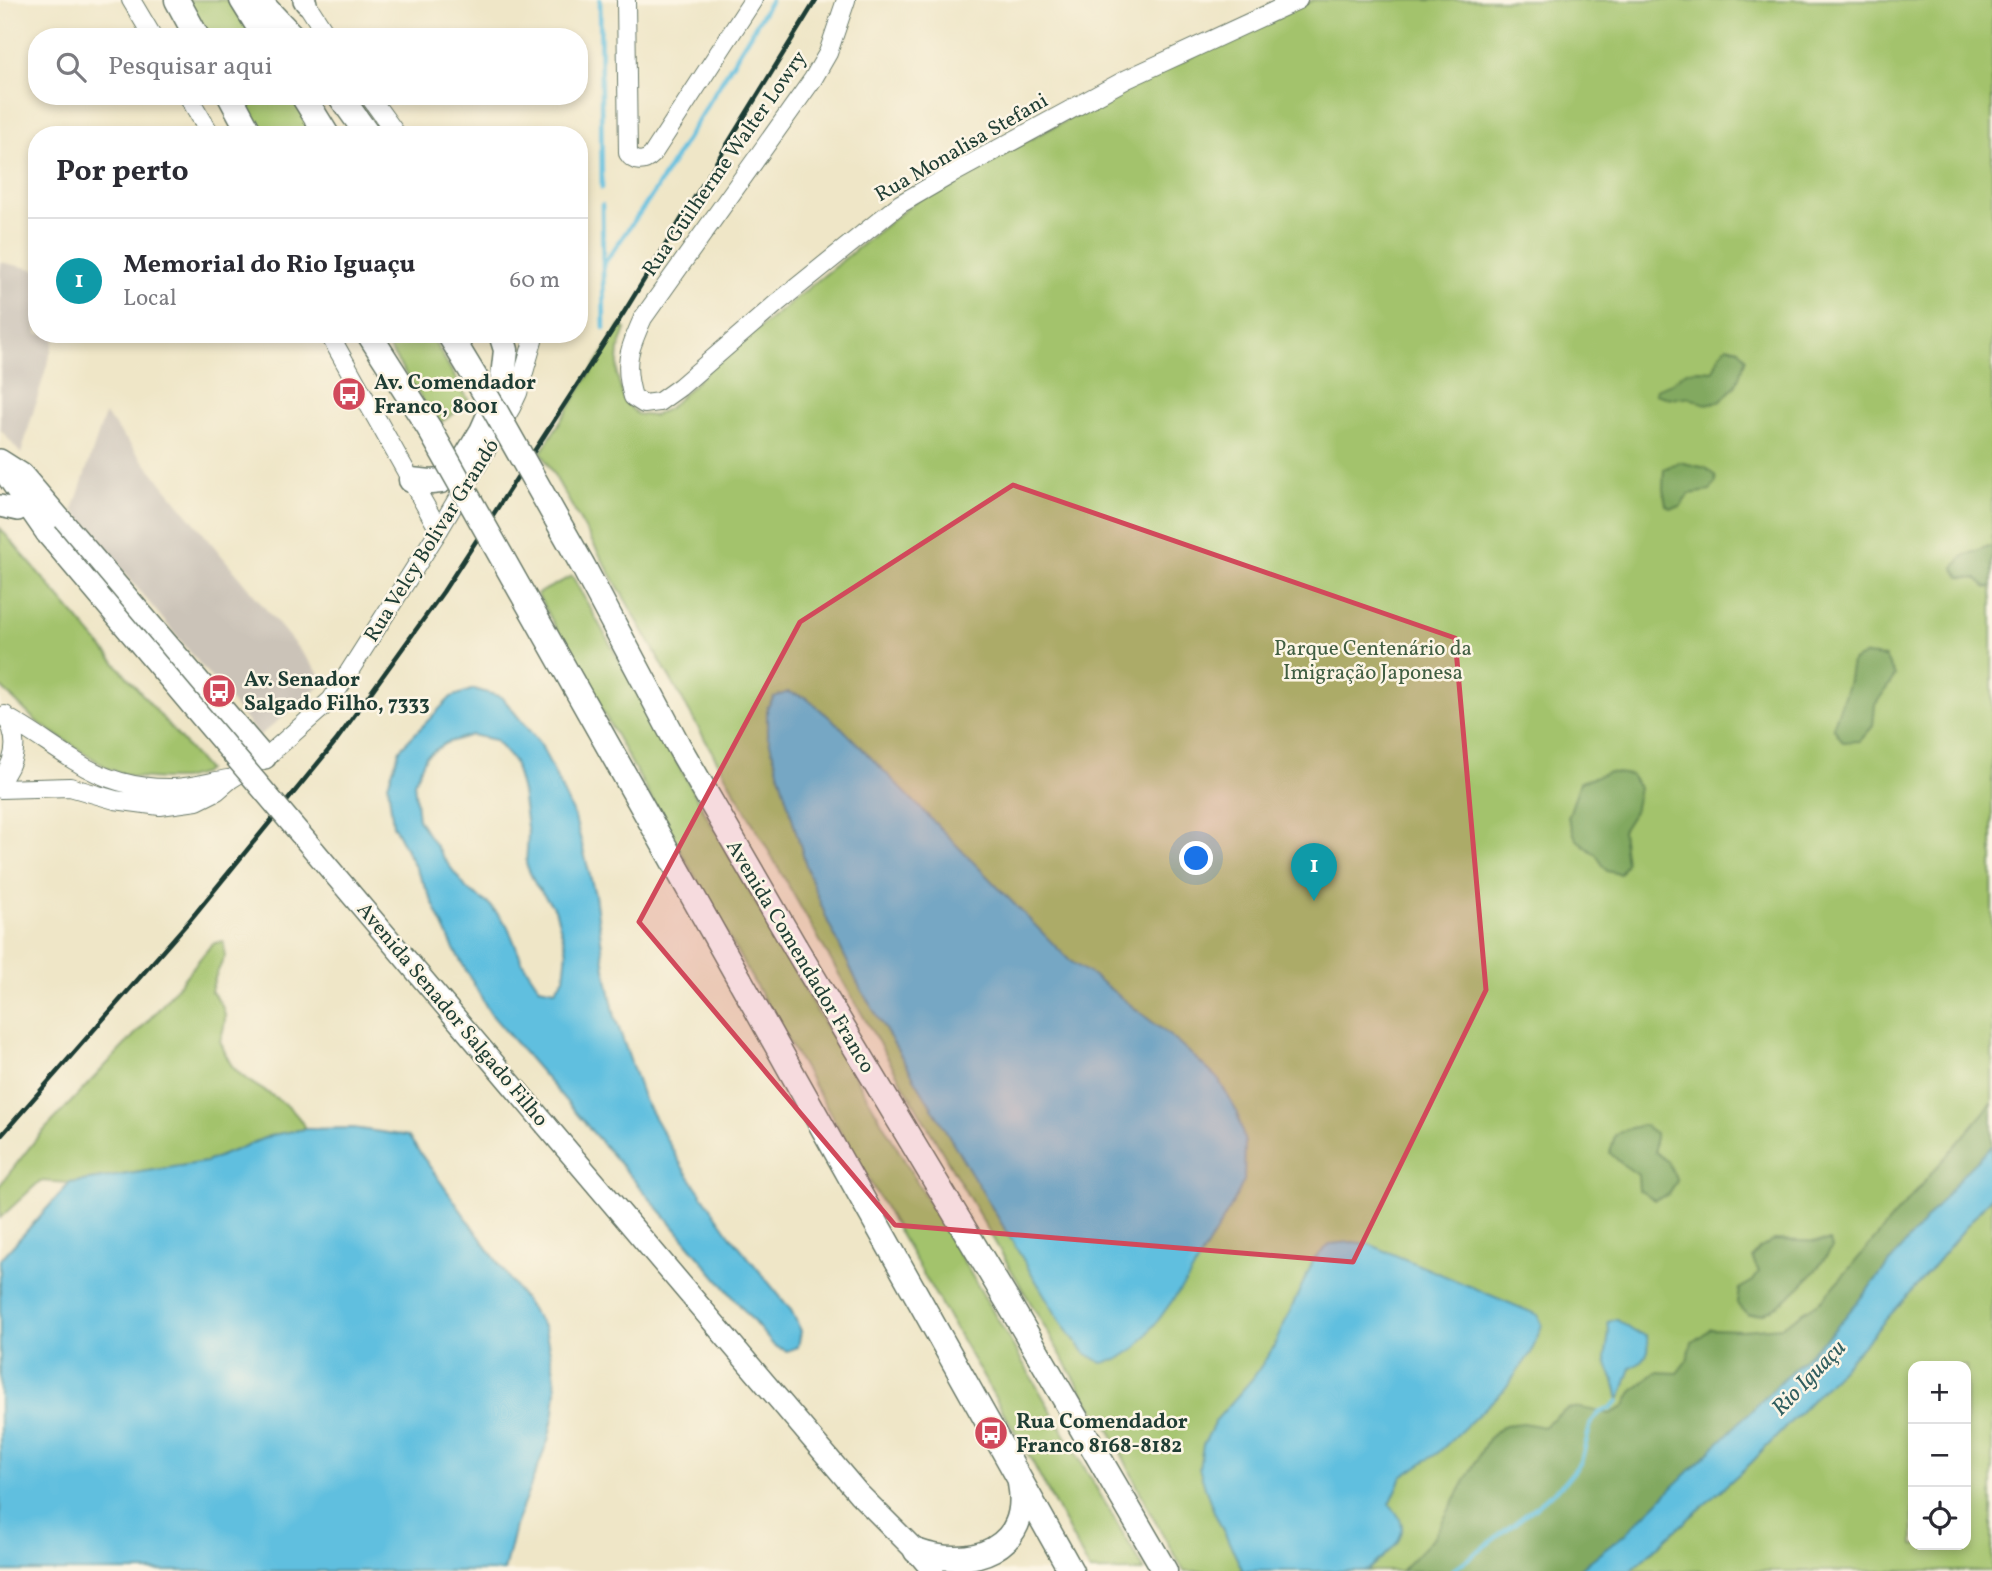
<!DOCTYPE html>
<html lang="pt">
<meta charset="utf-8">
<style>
body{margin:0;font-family:Vollkorn,serif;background:#f2f2f3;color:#2b2b33}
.controls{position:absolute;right:21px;bottom:21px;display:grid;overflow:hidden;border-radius:14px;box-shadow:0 4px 10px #0003}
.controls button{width:63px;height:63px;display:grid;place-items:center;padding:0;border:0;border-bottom:2px solid #e1e1e2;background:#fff;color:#2b2b33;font:35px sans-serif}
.you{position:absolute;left:1197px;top:859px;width:24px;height:24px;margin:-18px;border:5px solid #fff;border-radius:50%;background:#1a73e8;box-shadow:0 0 0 10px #1a73e833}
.badge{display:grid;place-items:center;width:46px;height:46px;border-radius:50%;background:#d1495b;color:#fff;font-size:23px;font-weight:700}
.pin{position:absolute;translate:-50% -58px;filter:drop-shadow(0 2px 4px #0008)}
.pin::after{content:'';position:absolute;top:37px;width:24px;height:21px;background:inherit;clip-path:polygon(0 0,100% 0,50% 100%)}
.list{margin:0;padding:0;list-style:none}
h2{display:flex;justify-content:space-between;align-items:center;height:91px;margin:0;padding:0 28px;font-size:30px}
h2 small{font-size:23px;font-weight:400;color:#7c7c81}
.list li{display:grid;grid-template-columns:46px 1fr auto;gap:21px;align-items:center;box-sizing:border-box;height:126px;padding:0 28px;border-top:2px solid #e1e1e2}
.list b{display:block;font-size:26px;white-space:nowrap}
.list p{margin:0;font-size:23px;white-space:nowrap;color:#7c7c81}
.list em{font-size:23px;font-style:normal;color:#7c7c81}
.icon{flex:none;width:38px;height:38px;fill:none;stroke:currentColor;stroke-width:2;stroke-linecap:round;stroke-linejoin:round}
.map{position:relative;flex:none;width:1992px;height:1571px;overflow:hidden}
.search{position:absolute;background:#fff;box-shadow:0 4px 10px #0003;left:28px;top:28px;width:560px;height:77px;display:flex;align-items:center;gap:18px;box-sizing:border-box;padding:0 24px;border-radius:28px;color:#7c7c81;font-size:26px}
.panel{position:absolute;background:#fff;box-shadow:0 4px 10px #0003;left:28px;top:126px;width:560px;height:217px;border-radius:28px}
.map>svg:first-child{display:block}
</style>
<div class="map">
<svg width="1992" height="1571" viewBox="0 0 1992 1571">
<rect width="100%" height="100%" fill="#fcf5e5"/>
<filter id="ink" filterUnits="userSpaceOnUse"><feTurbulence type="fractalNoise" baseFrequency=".0143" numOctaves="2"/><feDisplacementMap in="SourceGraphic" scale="14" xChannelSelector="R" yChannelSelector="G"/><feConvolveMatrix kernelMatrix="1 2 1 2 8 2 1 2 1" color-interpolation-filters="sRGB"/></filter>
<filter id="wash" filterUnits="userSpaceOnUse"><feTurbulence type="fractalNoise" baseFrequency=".00686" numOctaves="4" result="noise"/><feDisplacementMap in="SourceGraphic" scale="28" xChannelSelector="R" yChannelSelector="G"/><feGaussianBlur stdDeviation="1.57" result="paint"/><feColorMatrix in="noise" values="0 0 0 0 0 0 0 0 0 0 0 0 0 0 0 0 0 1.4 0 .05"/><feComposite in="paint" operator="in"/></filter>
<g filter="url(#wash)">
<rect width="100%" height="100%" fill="#efe6c7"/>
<path fill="#cbc3b8" d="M0 262 37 270V334H56L21 454 0 429Z
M105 414 326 682 259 736 73 510Z"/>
<path fill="#a3c36c" stroke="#618050" stroke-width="2" fill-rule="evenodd" d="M186 0H233L256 37H206Z
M1313 0H1992V1146L1965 1172 1835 1329 1719 1444 1577 1571H1184L1152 1516 1105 1420 1097 1413 1086 1398 852 997 541 452 620 326 626 329 619 349 617 375 624 401 637 414 653 416 669 408 710 368 913 203 964 174 1151 76Z
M238 96H293L317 135H259Z
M380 334H430L470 403 438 424Z
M0 528 207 770 201 774 183 779H164L134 777 109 769 37 722 0 686Z
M572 576 815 1008 1145 1571H1090L1033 1463 751 977 537 594Z
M223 941 225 956 216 975 211 991C228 1010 228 1017 220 1041 224 1049 227 1060 233 1067 253 1091 293 1098 305 1129L272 1135 206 1162 70 1183 40 1181 0 1218V1185L37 1138 159 1009 212 944Z
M1992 1196V1571H1630L1751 1463 1919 1283ZM1913 1366H1966V1545H1913Z"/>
<path fill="#82a960" stroke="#50734a" stroke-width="2" d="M1727 346 1739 349 1746 358 1736 385 1721 401 1705 404 1688 397 1670 398 1655 394 1656 389 1672 383 1685 372 1699 370 1713 371 1720 354Z
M1679 462 1706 468 1715 476 1716 482 1710 491 1689 494 1680 507 1670 508 1666 505 1663 489 1664 469Z
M1988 546 1992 547V587L1987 588 1977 579 1960 577 1954 568 1962 557Z
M1865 655 1885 657 1895 676 1875 705 1873 726 1860 741 1843 742 1833 727 1848 685 1852 661Z
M1608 772 1631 775 1639 788 1634 812 1622 831 1626 863 1620 874 1607 871 1596 855 1576 839 1568 818 1580 782Z
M1992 1103V1146L1965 1172 1835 1329 1624 1535 1577 1571H1401L1434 1537 1488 1439 1504 1425 1524 1423 1543 1427C1574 1400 1573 1407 1610 1414L1624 1407 1632 1392 1656 1372 1677 1373 1687 1360 1692 1342 1711 1329 1742 1330 1781 1327 1823 1299Z
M1644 1125 1655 1133V1152L1668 1162 1677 1181 1668 1195 1654 1200 1639 1190 1638 1175 1622 1164 1610 1153 1615 1135 1626 1129Z
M1774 1240C1793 1240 1811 1243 1830 1241L1832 1247C1819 1270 1789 1302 1764 1313 1759 1315 1753 1314 1748 1315L1737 1303 1739 1289 1753 1281 1759 1272 1752 1258 1759 1249Z"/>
<path fill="#61bfdf" stroke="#407e8a" stroke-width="2" fill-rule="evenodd" d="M474 689 502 697 541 745 575 818 595 895 605 969 615 1017 644 1100 683 1168 730 1235 791 1310 801 1331 798 1347 787 1351 774 1346 670 1222 490 1013 454 949 426 888 393 825 388 784 400 749 451 697ZM471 735 495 740 514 762 522 792 528 834 526 864 535 884 555 909 567 951 564 978 555 990 539 987 523 963 507 925 490 905 467 889 445 860 418 819 414 783 426 756 446 743Z
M788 692 805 697 840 726 1070 961 1095 977 1179 1043 1218 1079 1237 1112 1245 1143 1244 1181 1230 1208 1188 1279 1159 1319 1137 1347 1117 1360 1102 1363 1085 1353 1063 1326 859 986 828 922 808 872 767 733V708L774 697Z
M353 1128 408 1136 545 1329 554 1371 556 1390 554 1413 548 1441 515 1526 504 1571H0V1260L70 1183 206 1162 272 1135 305 1129Z
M1992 1146V1196L1919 1283 1835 1376 1751 1463 1630 1571H1577L1624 1535 1835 1329 1965 1172Z
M1352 1242 1369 1244 1538 1315 1542 1325 1531 1353 1504 1390 1439 1452 1402 1477 1390 1504C1393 1509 1398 1514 1400 1519 1410 1540 1382 1557 1369 1569L1364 1571H1243L1215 1514 1205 1488 1199 1468 1203 1445 1216 1420 1253 1378 1273 1348 1314 1259 1330 1244Z
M1616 1319 1635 1332 1646 1335C1653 1350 1645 1362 1631 1368L1622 1394 1618 1401C1619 1383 1606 1370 1606 1356 1606 1342 1611 1338 1608 1322Z"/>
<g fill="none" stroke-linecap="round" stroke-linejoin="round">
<path stroke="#61bfdf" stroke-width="4.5" d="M600 0 602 188
M602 205 604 328
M603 265 655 191 771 0
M1452 1571 1532 1510 1564 1483 1581 1462 1591 1423 1599 1413 1612 1407 1618 1401"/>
</g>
</g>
<g filter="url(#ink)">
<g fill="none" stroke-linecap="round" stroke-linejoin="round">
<g stroke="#687867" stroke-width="20">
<path id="minor" d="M131 0 153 37
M626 0 628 153C634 163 644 163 652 155L753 0
M846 0 828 53 813 79 643 318C629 349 623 363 633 397L644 404 659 402 680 387 777 303 900 204 950 175 1127 79 1298 0
M306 3 328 37
M188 96 211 135
M369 96 397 135
M329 334 439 530
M6 717C30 730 52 747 75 761 104 780 139 789 174 788 192 787 210 782 228 779
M0 781C16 761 20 738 5 715
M0 789 70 787 115 800 160 806 197 801 217 791 231 779 265 758 331 700 439 530 511 408 518 393 533 341 531 334"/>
</g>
<g stroke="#687867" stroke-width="24">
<path id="major" d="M304 0 306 3
M0 460 22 474 265 758
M2 469 47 534
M0 506 18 510
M546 1125 859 1494 916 1551 933 1571"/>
</g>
<g stroke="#687867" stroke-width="27">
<path id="highway" d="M177 0 197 37
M242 0 265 37
M258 0 293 37
M230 96 251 135
M303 96 327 135
M340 96 368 135
M411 480 431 482 441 481 460 467 482 431 502 386 506 350 501 334
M795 947 1008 1302 1165 1571
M740 980 1071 1571
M916 1551C971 1571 1032 1549 1020 1483"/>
</g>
<use href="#minor" stroke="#fff" stroke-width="18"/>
<use href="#major" stroke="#fff" stroke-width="21"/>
<use href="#highway" stroke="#fff" stroke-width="24"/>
<path stroke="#1f3d34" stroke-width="4.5" d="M0 1137 190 920 336 741 443 592 623 314 816 0"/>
<g stroke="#687867" stroke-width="24" stroke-linecap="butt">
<path id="major-bridge" d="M47 534 546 1125"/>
</g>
<g stroke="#687867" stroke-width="27" stroke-linecap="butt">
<path id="highway-bridge" d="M369 334 429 428 740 980
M449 334 496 412 583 566 678 745 795 947"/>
</g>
<use href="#major-bridge" stroke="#fff" stroke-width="21"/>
<use href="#highway-bridge" stroke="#fff" stroke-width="24"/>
</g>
</g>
<path fill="#d1495b" fill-opacity="0.2" stroke="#d1495b" stroke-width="5" stroke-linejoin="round" d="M1013 485 1455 638 1486 990 1353 1262 895 1225 639 922 800 622Z"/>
<defs>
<g id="bus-disc" transform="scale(1.75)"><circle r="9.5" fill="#d1495b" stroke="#fcf5e5"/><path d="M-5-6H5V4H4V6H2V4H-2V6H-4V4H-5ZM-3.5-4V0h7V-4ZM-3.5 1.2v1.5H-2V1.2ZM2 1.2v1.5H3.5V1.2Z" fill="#fff"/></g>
</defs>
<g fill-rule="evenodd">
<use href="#bus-disc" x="349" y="394"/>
<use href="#bus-disc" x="219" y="691"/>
<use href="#bus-disc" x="991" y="1433"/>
</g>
<g text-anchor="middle" stroke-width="5" stroke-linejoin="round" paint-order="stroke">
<g font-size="21" fill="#1f3d34" stroke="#fcf5e5">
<text transform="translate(961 147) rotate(-30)" y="7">Rua Monalisa Stefani</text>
<text transform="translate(724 163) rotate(-55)" y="7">Rua Guilherme Walter Lowry</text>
<text transform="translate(431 540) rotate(-58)" y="7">Rua Velcy Bolivar Grandó</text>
<text transform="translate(801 956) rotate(59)" y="7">Avenida Comendador Franco</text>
<text transform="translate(453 1014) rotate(50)" y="7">Avenida Senador Salgado Filho</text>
</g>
<g font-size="21" font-weight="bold" fill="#1f3d34" stroke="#fcf5e5" text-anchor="start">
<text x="374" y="389">Av. Comendador<tspan x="374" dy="24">Franco, 8001</tspan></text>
<text x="244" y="686">Av. Senador<tspan x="244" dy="24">Salgado Filho, 7333</tspan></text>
<text x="1016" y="1428">Rua Comendador<tspan x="1016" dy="24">Franco 8168-8182</tspan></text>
</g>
<g font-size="21" fill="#405e42" stroke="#fcf5e5">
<text x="1373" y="655">Parque Centenário da<tspan x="1373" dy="24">Imigração Japonesa</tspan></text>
</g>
<g font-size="23" font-style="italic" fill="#305e5f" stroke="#fcf5e5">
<text transform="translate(1808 1377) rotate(-46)" y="8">Rio Iguaçu</text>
</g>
</g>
</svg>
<div class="controls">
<button>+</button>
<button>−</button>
<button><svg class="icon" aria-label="locate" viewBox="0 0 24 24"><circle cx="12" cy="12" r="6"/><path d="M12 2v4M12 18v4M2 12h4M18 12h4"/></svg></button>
</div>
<div class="you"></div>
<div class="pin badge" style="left:1314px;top:901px;background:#0f9aa8">1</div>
<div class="search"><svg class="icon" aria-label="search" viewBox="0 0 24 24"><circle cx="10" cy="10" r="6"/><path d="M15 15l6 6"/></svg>Pesquisar aqui</div>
<section class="panel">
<h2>Por perto<small></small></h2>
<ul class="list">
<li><span class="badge" style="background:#0f9aa8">1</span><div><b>Memorial do Rio Iguaçu</b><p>Local</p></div><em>60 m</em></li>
</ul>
</section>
</div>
